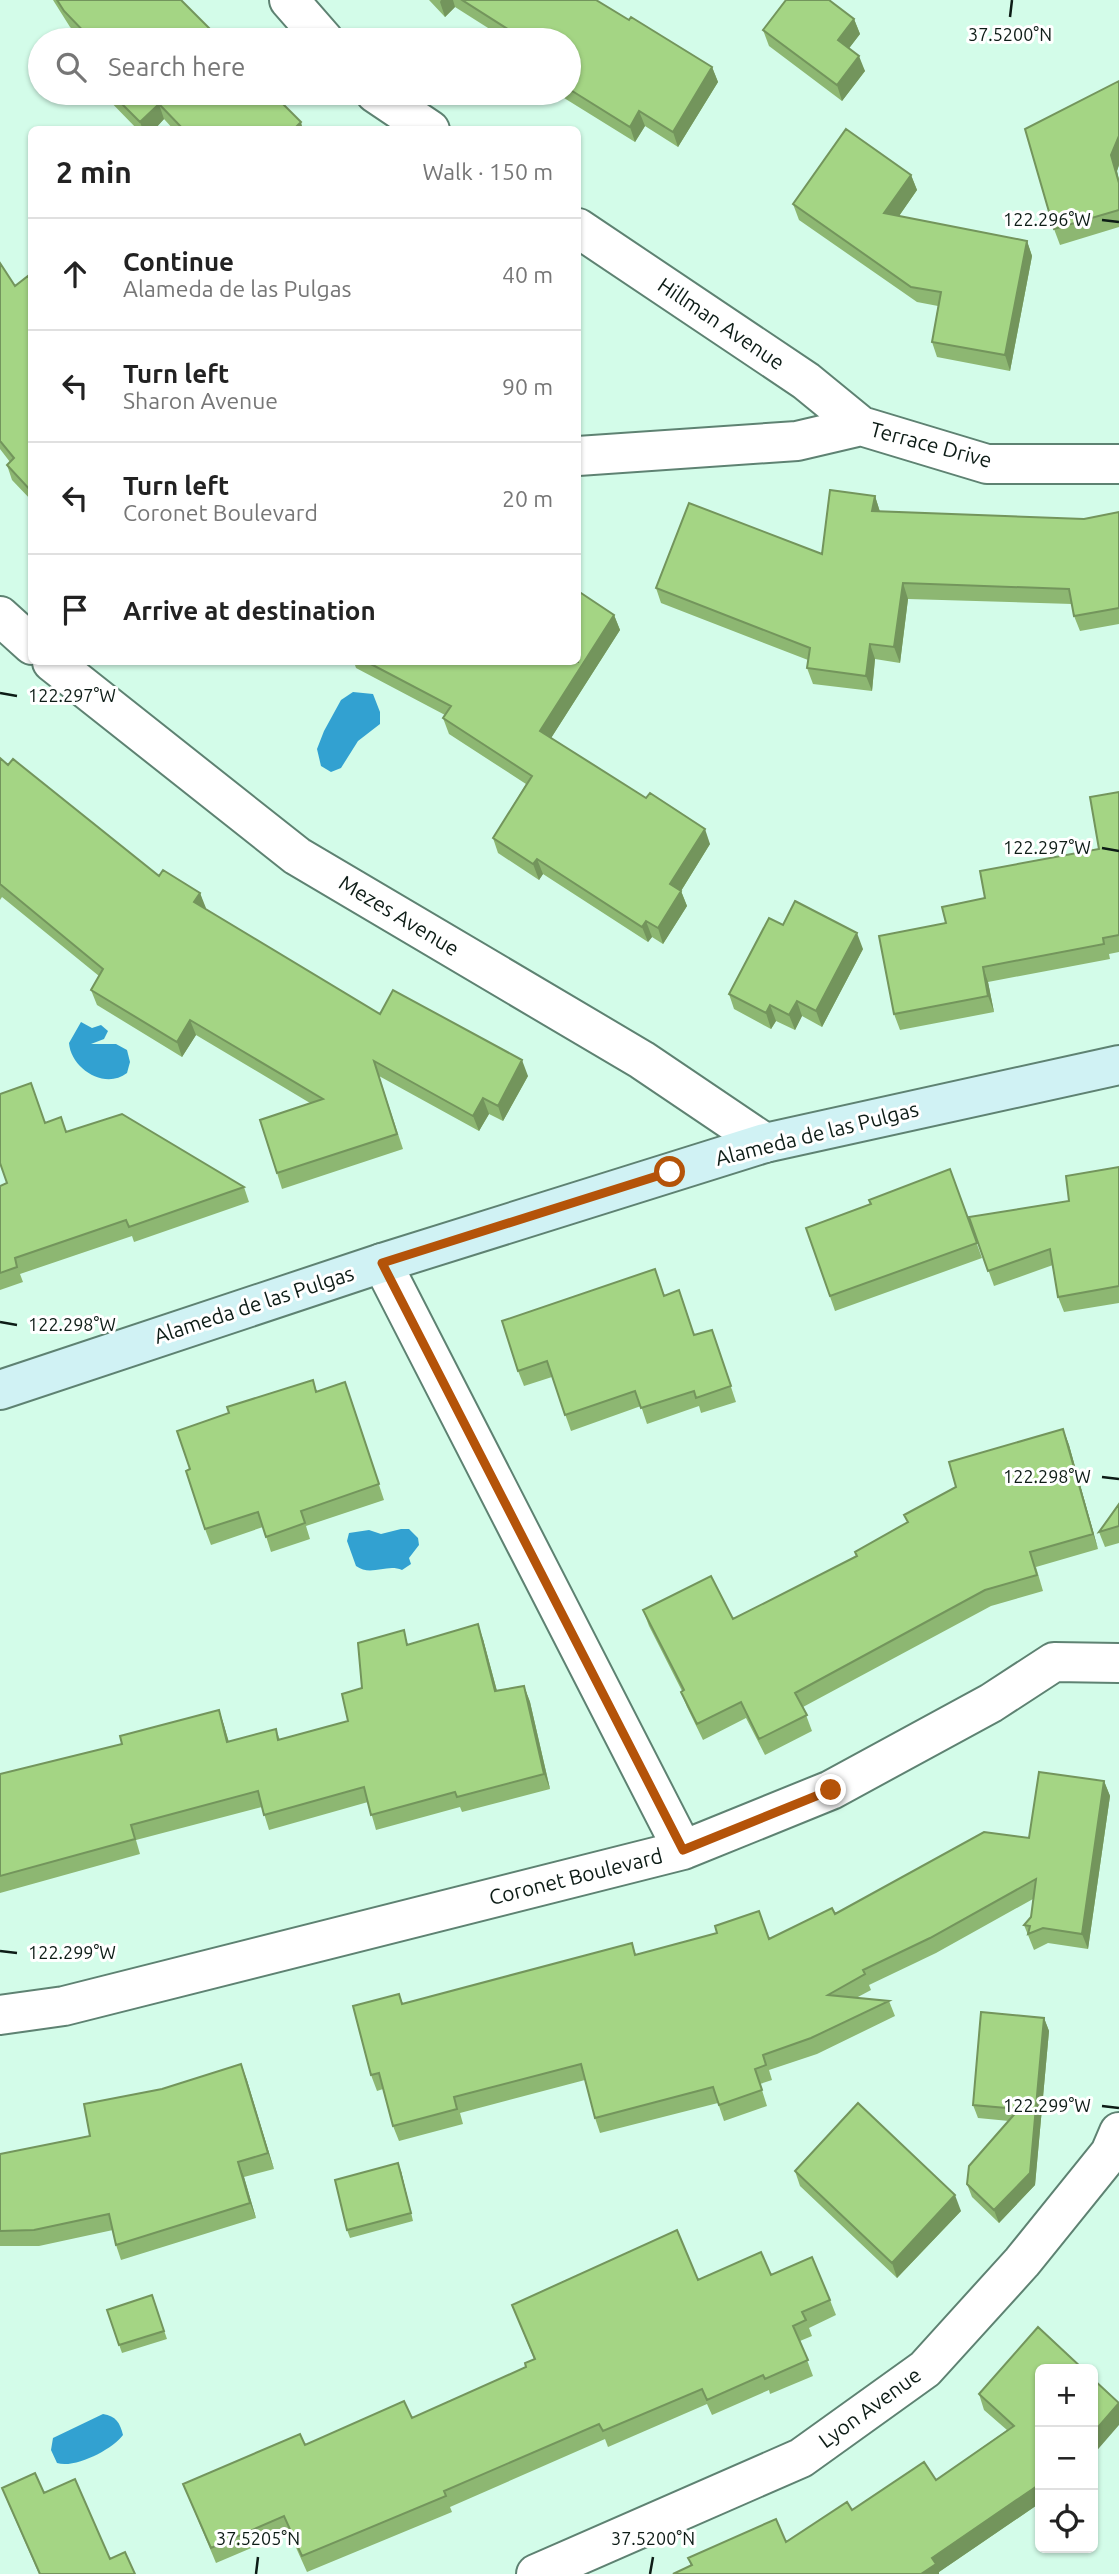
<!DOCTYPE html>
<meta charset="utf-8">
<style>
body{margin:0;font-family:Ubuntu,sans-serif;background:#f2f2f2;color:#222}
.controls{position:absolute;right:21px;bottom:21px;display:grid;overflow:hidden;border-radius:10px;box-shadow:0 2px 5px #0004}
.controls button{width:63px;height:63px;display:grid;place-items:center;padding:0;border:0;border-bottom:2px solid #e0e0e0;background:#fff;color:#222;font:35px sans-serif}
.stop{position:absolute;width:21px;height:21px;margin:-16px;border:5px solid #b45309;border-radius:50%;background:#fff}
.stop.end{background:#b45309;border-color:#fff;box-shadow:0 2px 7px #0008}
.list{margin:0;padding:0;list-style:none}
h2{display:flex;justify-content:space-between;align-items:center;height:91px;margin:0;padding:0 28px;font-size:30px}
h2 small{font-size:23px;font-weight:400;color:#767676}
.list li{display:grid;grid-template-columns:46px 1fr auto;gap:21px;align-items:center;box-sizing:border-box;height:112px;padding:0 28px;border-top:2px solid #e0e0e0}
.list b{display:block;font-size:26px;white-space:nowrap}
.list p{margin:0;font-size:23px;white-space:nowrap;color:#767676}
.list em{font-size:23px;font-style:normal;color:#767676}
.icon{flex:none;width:38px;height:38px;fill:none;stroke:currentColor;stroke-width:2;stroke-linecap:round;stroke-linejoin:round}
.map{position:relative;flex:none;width:1119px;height:2574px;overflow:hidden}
.search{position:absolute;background:#fff;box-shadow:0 2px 5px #0004;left:28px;top:28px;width:553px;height:77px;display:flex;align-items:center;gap:18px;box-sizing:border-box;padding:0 24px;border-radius:38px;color:#767676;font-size:26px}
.panel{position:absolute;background:#fff;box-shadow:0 2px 5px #0004;left:28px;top:126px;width:553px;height:539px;border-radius:10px}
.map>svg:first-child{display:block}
</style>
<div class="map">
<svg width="1119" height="2574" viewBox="0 0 1119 2574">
<rect width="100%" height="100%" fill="#d3fce9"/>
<path fill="#32a1d1" d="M353 692 373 694 380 712V724L358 741 341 768 331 772 321 766 317 749 324 731 341 700Z
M81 1022 92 1028 101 1025 108 1031 104 1039 91 1044H116L127 1050 130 1062 127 1073C105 1090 71 1069 69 1043Z
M401 1529H409L418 1538 419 1545 409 1558 411 1564 402 1570C387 1563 371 1577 356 1566L347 1541 349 1533 369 1530 381 1534Z
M103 2414C116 2416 120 2423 123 2435 113 2449 75 2469 57 2463L51 2450 53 2438Z"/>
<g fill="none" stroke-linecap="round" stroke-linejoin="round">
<g stroke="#5e8272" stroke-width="42">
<path id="minor" d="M289 0 324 40
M375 93 430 130
M578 228 806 381 861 426
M578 456 797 441 861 426 987 464H1119
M0 616 32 645
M52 662 297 856 642 1060 765 1143
M382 1263 683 1850
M0 2015 64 2006 683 1850 831 1790 991 1703 1054 1662 1119 1663
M536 2574 801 2458 925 2369 1022 2262 1110 2153 1119 2132"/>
</g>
<g stroke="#5e8272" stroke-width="42">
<path id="secondary" d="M0 1390 382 1263 765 1143 1119 1065"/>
</g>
<use href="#minor" stroke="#fff" stroke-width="38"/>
<use href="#secondary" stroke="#d0f2f4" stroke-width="38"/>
</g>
<path fill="#8db772" d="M53 0H181L221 40H83L70 27Z
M429 0H596L629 20 712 67 718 82 678 147 645 126 635 142 556 93H569V40H507L455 7 445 17Z
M854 19 860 34 849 48 865 71 842 101 769 46 763 30Z
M1119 81V165L1117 171 1119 179V227L1060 245 1054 229Z
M102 93H272L303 130H174L164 119 154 130H138Z
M911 175 917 190 899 216 1027 241 1032 256 1010 371 937 357 932 342 938 306 917 302 799 220 793 204Z
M0 263 15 286 32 281V501L12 480 7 465 10 462 0 449Z
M875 496 880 512 1084 519 1119 512V624L1080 631 1074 616 1072 604 908 599 900 663 875 659 872 691 813 684 807 668 808 660 661 603 656 588 822 554Z
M614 615 620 630 551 738 710 844 681 891 687 906 663 944 652 937 648 942 543 874 539 880 498 853 493 838 526 784 449 734 443 718 445 715 356 668 354 662H578Z
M0 758 159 876 200 893 205 909 380 1014 528 1076 503 1121 489 1114 479 1131 379 1076 403 1149 282 1189 277 1173 310 1103 196 1035 182 1057 97 1005 91 990 99 976 2 897 0 900Z
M1119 792V952L1109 954 1110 959 988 982 994 1012 900 1030 894 1014 946 923 985 898 1099 849Z
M783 925 863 949 822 1027 802 1016 795 1030 776 1021 771 1029 734 1009 729 994Z
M45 1123 66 1132 244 1187 249 1202 134 1242 132 1236 20 1274 23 1282 0 1290V1186L7 1183Z
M1119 1167V1303L1064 1312 1058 1297 1053 1265 994 1286 969 1217 1069 1201Z
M950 1169 982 1258 835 1311 806 1228 871 1204Z
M665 1296 695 1335 712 1330 736 1402 701 1413 699 1406 647 1424 641 1406 571 1431 552 1377 524 1386 518 1371Z
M313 1380 317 1392 345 1382 384 1500 306 1526 310 1539 271 1552 263 1527 211 1545 205 1529 190 1469 229 1413Z
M1063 1429 1069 1445 1098 1549 1036 1567 1043 1591 991 1606 803 1707 812 1731 765 1755 746 1718 703 1740 687 1707 681 1692 682 1691 649 1626 643 1610 733 1619 857 1556 855 1552 907 1522 904 1515Z
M1119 1504V1543L1105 1547 1099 1532Z
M483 1639 497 1691 524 1686 530 1702 550 1789 462 1812 460 1807 376 1830 368 1802 269 1830 262 1807 136 1840 140 1854 0 1893V1774L122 1744 219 1710 229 1742 276 1729 280 1740 348 1721 362 1688 409 1645Z
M1104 1781 1110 1796 1088 1949 1048 1943 1034 1950 1024 1925 1031 1917 1033 1899 936 1953 869 1985 871 1990 856 1998 889 2001 895 2016 817 2054 769 2070 772 2080 760 2084 767 2106 724 2121 718 2103 600 2133 595 2118 585 2080 460 2113 463 2124 399 2141 393 2126 383 2089 377 2091 371 2075 399 1994 403 2004 632 1943 636 1955 769 1939 1029 1838Z
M1044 2018 1049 2031 1035 2185 999 2223 972 2197 967 2184 1009 2121 978 2118 973 2105Z
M241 2064 274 2169 244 2177 256 2218 121 2260 116 2245 113 2230 39 2246H0V2154L90 2136 162 2089Z
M401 2171 413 2221 350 2238 347 2230Z
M795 2171 961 2211 897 2278 800 2186Z
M771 2275 830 2300 836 2315 809 2328 812 2336 800 2341 813 2376 770 2394 769 2390 712 2415 707 2404 608 2447 605 2439 450 2507 452 2512 307 2572 289 2532 216 2563 183 2484 305 2445 412 2418 526 2368 534 2359 512 2305 698 2280Z
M152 2295 167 2339 122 2353 107 2310Z
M1040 2369V2503L939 2572V2574H673L691 2566 688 2558 786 2542 852 2510 936 2480 1007 2430 984 2410 979 2394Z
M2 2488 44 2493 110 2559 135 2574H39L8 2503Z"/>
<path fill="#73955c" d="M441 0H453L455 7 445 17 440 2Z
M854 19 860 34 844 55 838 40Z
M859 56 865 71 842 101 837 85Z
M712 67 718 82 678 147 673 132Z
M159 104 164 119 154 130H143L140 122Z
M639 111 645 126 635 142 630 127Z
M301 122 303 130H293Z
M1119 136V165L1117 171 1119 183 1111 155Z
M911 175 917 190 890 229 884 213Z
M1027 241 1032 256 1010 371 1005 355Z
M875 496 880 512 872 511Z
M903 583 908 599 900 663 894 647Z
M614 615 620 630 546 746 540 731Z
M870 644 875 659 872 691 866 676Z
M705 829 710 844 676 899 670 884Z
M537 859 543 874 539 880 533 864Z
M681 891 687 906 663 944 658 928Z
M200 893 206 908 200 918 194 902Z
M646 921 652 937 648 942 642 927Z
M857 933 863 949 822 1027 816 1011Z
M983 967 988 982 994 1012 988 996Z
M797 1001 802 1016 795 1030 789 1015Z
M770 1005 776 1021 771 1029 766 1013Z
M190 1020 196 1035 182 1057 177 1042Z
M522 1060 528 1076 503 1121 498 1106Z
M483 1098 489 1114 479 1131 473 1116Z
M1063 1429 1069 1445 1098 1549 1093 1534Z
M478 1624 483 1639 501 1706 495 1691Z
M524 1686 530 1702 550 1789 544 1774Z
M219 1710 224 1725 233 1758 227 1742Z
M1104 1781 1110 1796 1088 1949 1082 1934Z
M1044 2018 1049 2031 1035 2185 999 2223 994 2210Z
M241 2064 247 2080 274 2169 268 2153Z
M238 2162 244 2177 256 2218 250 2203Z
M398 2163 401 2171 413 2221 411 2213Z
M955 2195 961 2211 897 2278 892 2263Z
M1119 2403V2425L1093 2455V2433Z
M1040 2484V2503L939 2572V2574H921L932 2558Z"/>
<path fill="#a4d584" stroke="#73955c" stroke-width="2" d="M57 0H181L221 40H92L64 11Z
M462 0H596L629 20 631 17 712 67 673 132 639 111 630 127 569 89V40H525Z
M786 0H829L854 19 838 40 859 56 837 85 763 30Z
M1119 81V136L1111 155 1119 183V210L1054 229 1025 129Z
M111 93H272L301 122 293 130H184L159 104 140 122Z
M846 129 911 175 884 213 1027 241 1005 355 932 342 941 292 911 287 793 204Z
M0 263 15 286 28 276 32 281V492L7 465 14 458 0 441Z
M830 490 875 496 872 511 1084 519 1119 512V608L1074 616 1069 589 903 583 894 647 870 644 866 676 807 668 810 648 656 588 689 503 822 554Z
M578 591 614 615 540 731 646 798 650 793 705 829 670 884 681 891 658 928 646 921 642 927 537 859 533 864 493 838 532 776 443 718 451 706 367 662H578Z
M0 758 8 765 13 759 159 876 163 870 200 893 194 902 380 1014 393 990 522 1060 498 1106 483 1098 473 1116 374 1061 397 1134 277 1173 260 1120 323 1099 190 1020 177 1042 91 990 103 969 0 884Z
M1119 792V935L1103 938 1104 944 983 967 988 996 894 1014 879 936 946 923 942 907 985 898 980 871 1099 849 1090 797Z
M795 901 857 933 816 1011 797 1001 789 1015 770 1005 766 1013 729 994 769 918 783 925Z
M31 1083 45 1123 61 1117 66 1132 122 1114 244 1187 129 1227 126 1220 15 1258 17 1267 0 1273V1186L7 1183 0 1163V1094Z
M1119 1167V1286L1058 1297 1050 1249 988 1271 969 1217 1069 1201 1066 1176Z
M950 1169 977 1243 830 1296 806 1228 871 1204 869 1200Z
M655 1269 664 1296 679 1290 694 1335 712 1330 731 1386 696 1398 694 1391 641 1408 635 1391 565 1415 547 1361 518 1371 502 1321Z
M313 1380 316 1392 345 1382 379 1484 301 1511 305 1523 266 1537 258 1512 205 1529 186 1471 190 1469 177 1431 229 1413 227 1407Z
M1063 1429 1093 1534 1030 1552 1037 1575 985 1590 795 1693 807 1715 759 1739 741 1702 697 1724 681 1692 684 1690 643 1610 711 1576 733 1619 857 1556 855 1552 908 1522 904 1515 956 1487 949 1462Z
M1119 1504V1526L1099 1532Z
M478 1624 495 1691 524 1686 544 1774 457 1797 455 1792 371 1815 364 1787 264 1815 258 1791 131 1825 135 1839 0 1876V1774L122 1744 120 1736 219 1710 227 1742 276 1729 278 1740 348 1721 342 1694 362 1688 358 1643 404 1630 407 1645Z
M1039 1772 1104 1781 1082 1934 1043 1928 1028 1934 1030 1926 1024 1925 1031 1917 1036 1879 930 1938 863 1970 865 1974 828 1995 889 2001 811 2038 763 2055 766 2065 755 2069 762 2090 719 2105 713 2087 595 2118 581 2064 454 2097 457 2109 393 2126 379 2073 371 2075 353 2006 399 1994 402 2004 632 1943 635 1955 717 1933 715 1926 759 1911 769 1939 832 1908 835 1914 984 1832 1029 1838Z
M981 2012 1044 2018 1030 2173 994 2210 967 2184 969 2166 1019 2109 973 2105Z
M241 2064 268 2153 238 2162 250 2203 116 2245 109 2214 34 2230 0 2231V2154L90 2136 84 2104 162 2089Z
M858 2103 955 2195 892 2263 795 2171Z
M398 2163 411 2213 347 2230 335 2180Z
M677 2230 698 2280 761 2252 771 2275 812 2257 830 2300 802 2312 806 2320 793 2326 808 2360 765 2379 763 2375 707 2400 702 2389 603 2431 599 2424 444 2491 446 2496 302 2556 284 2516 211 2548 183 2484 300 2434 305 2445 404 2401 412 2418 526 2367 525 2363 535 2359 512 2305Z
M152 2295 164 2331 119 2345 107 2310Z
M1038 2327 1083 2369H1040V2484L932 2558 936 2564 921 2574H673L692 2565 688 2558 776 2519 786 2542 847 2502 852 2510 924 2462 936 2480 1014 2426 979 2394Z
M1093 2379 1119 2403 1093 2433Z
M35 2473 44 2493 75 2479 110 2559 125 2552 135 2574H40L2 2488Z"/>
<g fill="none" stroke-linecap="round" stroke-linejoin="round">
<path stroke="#b45309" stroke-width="9" d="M670 1172 382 1263 683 1850 831 1790"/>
</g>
<path fill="none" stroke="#0d1c16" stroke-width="2.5" d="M1010 17 1012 0M1102 220 1119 222M0 693 17 696M1102 848 1119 851M0 1322 17 1325M1102 1477 1119 1479M0 1951 17 1953M1102 2106 1119 2108M256 2574 258 2557M650 2574 653 2557"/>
<g text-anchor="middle" stroke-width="6" stroke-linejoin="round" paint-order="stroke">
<g font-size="21" fill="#0d1c16" stroke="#fff">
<text transform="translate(721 324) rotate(34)" y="7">Hillman Avenue</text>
<text transform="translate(931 445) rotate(15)" y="7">Terrace Drive</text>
<text transform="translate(399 916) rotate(31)" y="7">Mezes Avenue</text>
<text transform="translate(817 1134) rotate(-14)" y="7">Alameda de las Pulgas</text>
<text transform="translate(254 1305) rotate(-18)" y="7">Alameda de las Pulgas</text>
<text transform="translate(576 1877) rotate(-14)" y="7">Coronet Boulevard</text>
<text transform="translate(870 2408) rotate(-36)" y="7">Lyon Avenue</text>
</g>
</g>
<g font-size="18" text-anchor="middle" fill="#0d1c16" stroke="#fff" stroke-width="6" stroke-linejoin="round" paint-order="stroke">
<text x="1010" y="41">37.5200°N</text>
<text x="1047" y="226">122.296°W</text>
<text x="72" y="702">122.297°W</text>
<text x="1047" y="854">122.297°W</text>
<text x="72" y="1331">122.298°W</text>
<text x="1047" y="1483">122.298°W</text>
<text x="72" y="1959">122.299°W</text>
<text x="1047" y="2112">122.299°W</text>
<text x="258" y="2545">37.5205°N</text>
<text x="653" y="2545">37.5200°N</text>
</g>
</svg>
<div class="controls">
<button>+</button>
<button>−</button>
<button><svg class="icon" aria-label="locate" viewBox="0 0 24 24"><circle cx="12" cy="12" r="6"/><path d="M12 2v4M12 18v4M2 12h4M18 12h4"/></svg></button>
</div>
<div class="stop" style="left:670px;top:1172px"></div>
<div class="stop end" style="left:831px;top:1790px"></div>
<div class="search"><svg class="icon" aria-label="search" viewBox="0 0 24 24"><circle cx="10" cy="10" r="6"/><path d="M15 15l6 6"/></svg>Search here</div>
<section class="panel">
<h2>2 min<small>Walk · 150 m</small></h2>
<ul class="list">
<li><svg class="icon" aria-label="ahead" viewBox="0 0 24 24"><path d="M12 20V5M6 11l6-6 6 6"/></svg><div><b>Continue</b><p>Alameda de las Pulgas</p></div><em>40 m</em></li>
<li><svg class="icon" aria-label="left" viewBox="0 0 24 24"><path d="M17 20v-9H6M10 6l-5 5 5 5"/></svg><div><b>Turn left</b><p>Sharon Avenue</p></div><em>90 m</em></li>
<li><svg class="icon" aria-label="left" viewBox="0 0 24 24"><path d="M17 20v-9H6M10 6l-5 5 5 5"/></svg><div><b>Turn left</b><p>Coronet Boulevard</p></div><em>20 m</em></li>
<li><svg class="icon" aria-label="arrive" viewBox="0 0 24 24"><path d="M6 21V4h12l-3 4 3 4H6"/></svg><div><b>Arrive at destination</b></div></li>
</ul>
</section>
</div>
